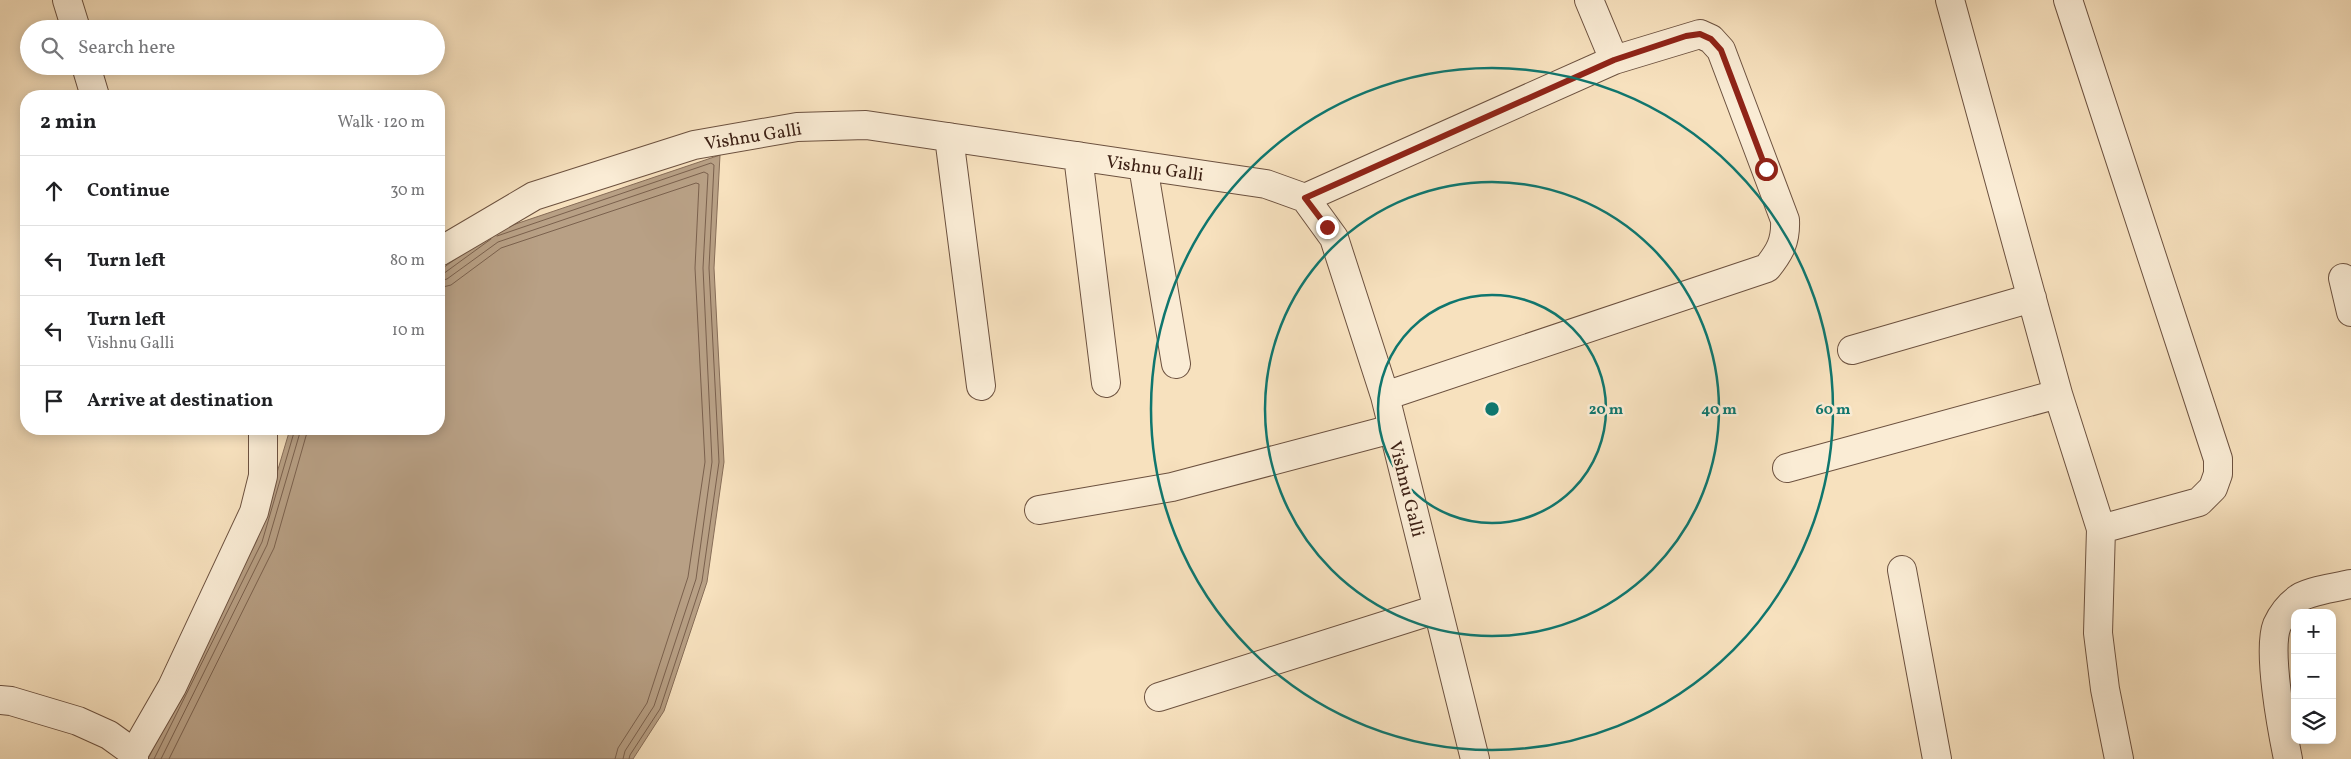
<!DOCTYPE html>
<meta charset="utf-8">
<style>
body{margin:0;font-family:Vollkorn,serif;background:#f6f6f6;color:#202124}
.controls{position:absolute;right:15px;bottom:15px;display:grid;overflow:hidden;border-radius:10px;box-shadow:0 2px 12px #0003}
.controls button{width:45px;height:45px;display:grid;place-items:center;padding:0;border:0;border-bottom:1px solid #e0e0e0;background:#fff;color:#202124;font:25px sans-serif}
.stop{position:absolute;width:15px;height:15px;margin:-11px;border:4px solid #8f2418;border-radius:50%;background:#fff}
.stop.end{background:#8f2418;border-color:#fff;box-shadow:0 1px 5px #0008}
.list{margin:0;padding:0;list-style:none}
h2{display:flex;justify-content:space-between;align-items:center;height:65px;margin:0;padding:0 20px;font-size:21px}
h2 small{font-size:16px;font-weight:400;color:#757577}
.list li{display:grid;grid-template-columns:32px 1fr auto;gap:15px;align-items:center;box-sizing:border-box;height:70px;padding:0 20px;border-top:1px solid #e0e0e0}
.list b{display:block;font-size:19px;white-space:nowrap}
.list p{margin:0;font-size:16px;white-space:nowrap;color:#757577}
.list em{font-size:16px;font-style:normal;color:#757577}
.icon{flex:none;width:28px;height:28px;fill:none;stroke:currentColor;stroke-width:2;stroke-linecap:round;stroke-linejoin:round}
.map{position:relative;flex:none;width:2351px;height:759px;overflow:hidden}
.search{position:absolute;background:#fff;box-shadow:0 2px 12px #0003;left:20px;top:20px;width:425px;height:55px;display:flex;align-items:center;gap:12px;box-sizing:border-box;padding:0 18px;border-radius:28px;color:#757577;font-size:19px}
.panel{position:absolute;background:#fff;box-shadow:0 2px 12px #0003;left:20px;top:90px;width:425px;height:345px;border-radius:20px}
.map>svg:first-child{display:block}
</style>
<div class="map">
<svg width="2351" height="759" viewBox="0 0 2351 759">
<rect width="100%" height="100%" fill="#f7e1be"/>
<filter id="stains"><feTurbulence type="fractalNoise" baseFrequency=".004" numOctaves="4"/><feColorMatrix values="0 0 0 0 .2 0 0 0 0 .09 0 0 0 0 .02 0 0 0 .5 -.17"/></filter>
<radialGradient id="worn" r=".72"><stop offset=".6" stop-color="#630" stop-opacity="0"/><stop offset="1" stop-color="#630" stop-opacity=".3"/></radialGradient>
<path fill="#b8a085" stroke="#876d58" d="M720 155 714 268 724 462 707 582 664 711 633 759H148L257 540 290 429H439V271L492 232Z"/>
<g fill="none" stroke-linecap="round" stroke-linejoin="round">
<path stroke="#7a604d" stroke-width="1" d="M497 236 711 163 714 165 709 268 719 462 702 581 660 709 630 755 629 759
M439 274H443L491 239
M439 281 447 279 498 242 704 172 708 174 703 268 712 462 696 579 654 706 625 751 623 759
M439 288 451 285 501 248 696 183 699 184 695 268 705 462 688 577 647 703 618 748 615 759
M154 759 262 542 295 429
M161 759 267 545 301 429
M169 759 274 548 308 429"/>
<g stroke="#6c513f" stroke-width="30">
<path id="street" d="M67 0 76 29
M1589 0 1614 60
M1950 0 2058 394 2101 529 2098 633 2105 689 2119 759
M2068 0 2218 459V474L2213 488 2199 502 2101 529
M86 66 95 96
M949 137 981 386
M1078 156 1106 383
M1143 166 1176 364
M1305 198 1614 60 1700 34 1711 39 1721 50 1785 220C1786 241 1780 252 1767 268L1385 396
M439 252 534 196 694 145 797 127 866 125 1266 184 1305 198 1334 238 1385 396 1475 759
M2343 278 2351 312
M1852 350 2032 298
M1787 468 2058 394
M1039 510 1172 487 1392 429
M1902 570 1937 759
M1159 697 1437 609
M0 700 11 701 78 721 109 735 134 753V759
M134 753 172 687 254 512 263 476V429
M2288 759C2282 730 2267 650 2277 625 2282 614 2289 605 2299 598 2310 591 2337 587 2351 584"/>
</g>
<use href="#street" stroke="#faecd5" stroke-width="28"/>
</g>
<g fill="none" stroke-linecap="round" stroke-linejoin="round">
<path stroke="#8f2418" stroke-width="6" d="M1327 227 1305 198 1614 60 1686 36 1700 34 1711 39 1721 50 1766 169"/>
</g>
<g fill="none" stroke="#0f766e" stroke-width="2.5">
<circle cx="1492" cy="409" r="114"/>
<circle cx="1492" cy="409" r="227"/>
<circle cx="1492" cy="409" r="341"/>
</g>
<g text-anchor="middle" stroke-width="5" stroke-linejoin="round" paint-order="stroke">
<g font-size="18" fill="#3d2115" stroke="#faecd5">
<text transform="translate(753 136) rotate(-9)" y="6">Vishnu Galli</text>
<text transform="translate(1155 168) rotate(8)" y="6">Vishnu Galli</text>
<text transform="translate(1407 489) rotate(76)" y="6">Vishnu Galli</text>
</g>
</g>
<circle cx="1492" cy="409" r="8" fill="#0f766e" stroke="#faecd5" stroke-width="2.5"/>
<g font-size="15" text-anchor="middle" font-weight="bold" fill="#0f766e" stroke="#faecd5" stroke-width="5" stroke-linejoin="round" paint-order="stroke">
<text x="1606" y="414">20 m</text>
<text x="1719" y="414">40 m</text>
<text x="1833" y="414">60 m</text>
</g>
<rect width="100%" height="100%" filter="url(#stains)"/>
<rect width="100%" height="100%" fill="url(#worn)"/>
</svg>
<div class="controls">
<button>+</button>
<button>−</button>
<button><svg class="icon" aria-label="layers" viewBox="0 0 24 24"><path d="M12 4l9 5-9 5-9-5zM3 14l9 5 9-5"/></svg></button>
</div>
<div class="stop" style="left:1766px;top:169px"></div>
<div class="stop end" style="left:1327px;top:227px"></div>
<div class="search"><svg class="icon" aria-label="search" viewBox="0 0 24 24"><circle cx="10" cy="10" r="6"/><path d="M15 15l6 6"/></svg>Search here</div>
<section class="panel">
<h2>2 min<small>Walk · 120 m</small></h2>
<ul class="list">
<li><svg class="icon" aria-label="ahead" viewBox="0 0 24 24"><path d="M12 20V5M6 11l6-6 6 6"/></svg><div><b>Continue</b></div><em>30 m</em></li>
<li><svg class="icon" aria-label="left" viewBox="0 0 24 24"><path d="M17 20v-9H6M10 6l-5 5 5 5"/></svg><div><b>Turn left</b></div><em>80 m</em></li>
<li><svg class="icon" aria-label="left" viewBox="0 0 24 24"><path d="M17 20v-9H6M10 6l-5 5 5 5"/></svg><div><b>Turn left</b><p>Vishnu Galli</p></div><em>10 m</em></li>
<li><svg class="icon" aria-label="arrive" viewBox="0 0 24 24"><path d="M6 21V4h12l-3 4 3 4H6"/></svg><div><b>Arrive at destination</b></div></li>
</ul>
</section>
</div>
